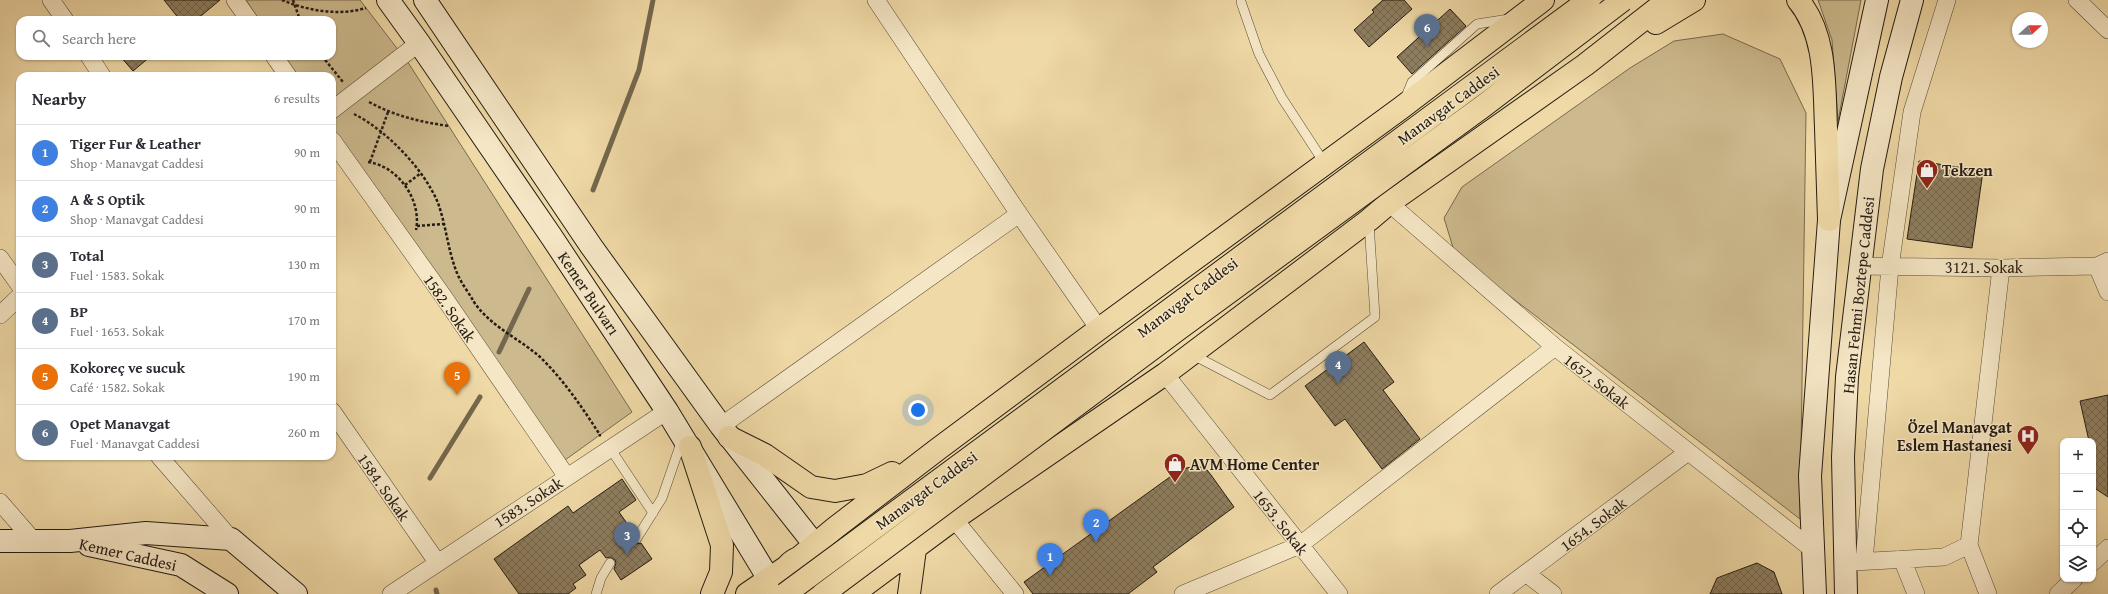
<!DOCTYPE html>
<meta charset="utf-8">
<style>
body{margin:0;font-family:"Gentium Book Plus",serif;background:#f7f7f7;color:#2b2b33}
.controls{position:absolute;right:12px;bottom:12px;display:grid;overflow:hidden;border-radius:8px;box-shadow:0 1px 3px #0004}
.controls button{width:36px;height:36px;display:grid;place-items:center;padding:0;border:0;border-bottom:1px solid #e1e1e2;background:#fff;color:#2b2b33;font:20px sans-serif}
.compass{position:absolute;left:2012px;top:12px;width:36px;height:36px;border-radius:50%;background:#fff;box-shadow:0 1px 3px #0004;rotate:69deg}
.you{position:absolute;left:918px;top:410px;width:14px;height:14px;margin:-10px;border:3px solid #fff;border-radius:50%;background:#1a73e8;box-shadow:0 0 0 6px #1a73e833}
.badge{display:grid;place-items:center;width:26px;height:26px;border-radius:50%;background:#8f2418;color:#fff;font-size:13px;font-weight:700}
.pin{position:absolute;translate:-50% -33px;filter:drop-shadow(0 1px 2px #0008)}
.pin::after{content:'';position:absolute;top:21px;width:14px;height:12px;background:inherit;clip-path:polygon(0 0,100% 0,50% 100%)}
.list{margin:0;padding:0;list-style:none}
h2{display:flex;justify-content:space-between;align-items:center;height:52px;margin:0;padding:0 16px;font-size:17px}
h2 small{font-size:13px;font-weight:400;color:#7c7c81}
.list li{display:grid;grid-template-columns:26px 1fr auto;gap:12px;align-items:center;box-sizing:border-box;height:56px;padding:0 16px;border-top:1px solid #e1e1e2}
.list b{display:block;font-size:15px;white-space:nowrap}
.list p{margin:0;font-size:13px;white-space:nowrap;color:#7c7c81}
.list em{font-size:13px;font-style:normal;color:#7c7c81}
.icon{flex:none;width:22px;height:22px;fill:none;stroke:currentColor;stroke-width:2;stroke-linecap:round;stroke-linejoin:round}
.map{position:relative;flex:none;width:2108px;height:594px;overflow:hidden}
.search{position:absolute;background:#fff;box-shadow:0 1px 3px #0004;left:16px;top:16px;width:320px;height:44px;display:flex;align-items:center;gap:10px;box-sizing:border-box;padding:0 14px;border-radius:12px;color:#7c7c81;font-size:15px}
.panel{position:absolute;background:#fff;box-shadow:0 1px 3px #0004;left:16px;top:72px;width:320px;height:388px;border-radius:12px}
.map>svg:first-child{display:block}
</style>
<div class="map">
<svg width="2108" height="594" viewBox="0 0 2108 594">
<defs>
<pattern id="building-cross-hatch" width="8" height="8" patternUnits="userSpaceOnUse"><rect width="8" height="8" fill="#8e7e5f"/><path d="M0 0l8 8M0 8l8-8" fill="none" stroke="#74664d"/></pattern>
</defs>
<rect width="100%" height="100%" fill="#efd9a6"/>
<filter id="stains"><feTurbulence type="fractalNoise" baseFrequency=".005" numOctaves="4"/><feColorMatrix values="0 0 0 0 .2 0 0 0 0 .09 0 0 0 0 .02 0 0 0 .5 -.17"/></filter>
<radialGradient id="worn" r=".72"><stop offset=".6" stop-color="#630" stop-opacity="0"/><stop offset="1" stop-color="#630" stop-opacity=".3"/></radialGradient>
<path fill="#ccb98d" stroke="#786a50" d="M246 0H360L409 64 632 412 565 460 332 127V76H297L284 56H332V20H259Z
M1818 0H1861L1838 121 1832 40Z
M1723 34 1780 59 1806 113 1800 519 1455 254 1444 218 1462 187 1630 68 1674 41Z"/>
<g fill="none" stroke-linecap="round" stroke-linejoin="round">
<path stroke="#74674d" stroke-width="5" d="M593 190 639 70 653 0
M499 352 529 289
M430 478 480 397
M436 590 437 594"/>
</g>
<path fill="url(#building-cross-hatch)" stroke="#241c13" d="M164 0H220L196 20H180Z
M1383 0H1404L1412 9 1369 47 1354 30 1374 12 1372 10Z
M1450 9 1466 26 1412 74 1397 57Z
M120 56H151L133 71Z
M1919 161 1983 171 1972 248 1907 239Z
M1364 342 1394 382 1383 390 1420 439 1382 469 1345 419 1335 426 1305 386Z
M2108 395V497L2093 487V441H2089L2080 401Z
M1198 466 1207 470 1211 475 1234 507 1153 567 1157 572 1128 594H1033L1024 582 1181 469Z
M622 479 636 500 619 512 633 532 632 541 636 544 641 543 652 559 621 580 614 569 616 563 615 560 610 557 606 558 600 550 579 565 586 575 573 584 576 588 568 594H519L494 559 568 506 573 513Z
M1757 563 1774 572 1782 594H1710L1717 578Z"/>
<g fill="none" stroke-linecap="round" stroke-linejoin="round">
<g stroke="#574b38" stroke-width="10">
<path id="lane" d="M1241 2 1259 54 1282 98 1325 164
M1405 99 1412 82 1477 24 1509 19
M1193 355 1270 395 1375 317 1369 222
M610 448 653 513
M637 538 662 498 682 440
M596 594 601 578 610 563"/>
</g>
<g stroke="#574b38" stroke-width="18">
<path id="street" d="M51 0 65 20
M235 0 249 20
M876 0 1019 214 1099 329
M2077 0 2108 30
M89 56 102 76
M274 56 288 76
M332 110 419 43
M332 140 443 296 567 477
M1389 203 1555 347 1812 549
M0 258 20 286
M1860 266 2001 268 2097 266 2108 261
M2097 266 2108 292
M0 315 20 296
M1165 374 1339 594
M332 411 437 562
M721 426 1019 214
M159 456 231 539
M0 502 33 540
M954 519 1015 594
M1902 559 1916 594
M1864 561 1890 267 1912 112 1947 0
M1854 562 1944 557 1969 545
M2093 562 2108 548
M1527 574 1553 594
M391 594 667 411
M1183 594 1300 545 1555 347
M1498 594 1688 452
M1988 594 1969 545 2001 268
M2058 594 2074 579"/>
</g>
<g stroke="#241c13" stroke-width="24">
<path id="secondary" d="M388 0 419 43 551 236 667 411 778 594
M425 0 591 246 721 426 826 559
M0 541H70L146 533 231 539 296 594
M89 545 181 565 227 594
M1815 594 1810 476 1829 220 1877 0
M1846 594 1843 457 1847 377 1872 169 1891 77 1912 0"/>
</g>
<g stroke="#241c13" stroke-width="24">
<path id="highway" d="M1798 0C1827 35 1824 85 1826 128 1827 159 1828 189 1829 220
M1656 23 1694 0
M729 437 765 455 811 487 835 491 867 485 892 473
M690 447 722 545 721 572 712 594
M800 557 835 528 938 449 1099 329 1401 108 1543 0
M747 594 785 568
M779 594C776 573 792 553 815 556
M853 594 954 519 1165 374 1369 220 1389 203 1585 65 1668 0
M909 594 915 549"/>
</g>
<path stroke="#241c13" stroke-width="2.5" stroke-dasharray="3 2" stroke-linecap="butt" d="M282 0C308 11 339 16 366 8
M293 0 300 20
M322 56 343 82
M369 102C395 116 420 122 449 126
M354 114C386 130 424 169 438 203 446 225 448 251 457 273 461 283 469 293 474 302 490 326 518 338 539 356 563 379 582 407 600 435L599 436
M368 162C398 166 422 200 416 230
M370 162 388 112
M405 185 421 173
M417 226 443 224"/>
<use href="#lane" stroke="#f5e6c5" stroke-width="9"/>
<use href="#street" stroke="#f5e6c5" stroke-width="17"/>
<use href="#secondary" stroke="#f5e6c5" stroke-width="22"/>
<use href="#highway" stroke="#efd9a6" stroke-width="22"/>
<g stroke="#241c13" stroke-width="24" stroke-linecap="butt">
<path id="highway-bridge" d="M785 594 1589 0
M823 594 1180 328 1482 107 1623 0"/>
</g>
<use href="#highway-bridge" stroke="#efd9a6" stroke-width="22"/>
</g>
<defs>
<g id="shop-pin" transform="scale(1.15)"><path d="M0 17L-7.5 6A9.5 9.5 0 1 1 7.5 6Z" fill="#8f2418" stroke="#f5e6c5"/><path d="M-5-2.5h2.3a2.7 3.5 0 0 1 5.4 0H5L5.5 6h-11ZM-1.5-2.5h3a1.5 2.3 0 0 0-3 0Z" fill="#fff"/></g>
<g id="hospital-pin" transform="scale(1.15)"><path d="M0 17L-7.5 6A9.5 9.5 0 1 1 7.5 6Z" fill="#8f2418" stroke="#f5e6c5"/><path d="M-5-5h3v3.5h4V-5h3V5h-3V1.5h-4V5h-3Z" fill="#fff"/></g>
</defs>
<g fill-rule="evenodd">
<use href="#shop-pin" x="1927" y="170"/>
<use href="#hospital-pin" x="2028" y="436"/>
<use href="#shop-pin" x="1175" y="464"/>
</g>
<g text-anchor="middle" stroke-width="3" stroke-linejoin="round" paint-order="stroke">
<g font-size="16" fill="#241c13" stroke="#f5e6c5">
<text transform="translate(1448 105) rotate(-36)" y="6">Manavgat Caddesi</text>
<text x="1984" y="273">3121. Sokak</text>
<text transform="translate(589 293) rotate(56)" y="6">Kemer Bulvarı</text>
<text transform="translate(1858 295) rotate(-84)" y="6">Hasan Fehmi Boztepe Caddesi</text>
<text transform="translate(1187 297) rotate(-37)" y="6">Manavgat Caddesi</text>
<text transform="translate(450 308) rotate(55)" y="6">1582. Sokak</text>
<text transform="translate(1597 381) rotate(38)" y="6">1657. Sokak</text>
<text transform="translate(384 487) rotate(55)" y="6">1584. Sokak</text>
<text transform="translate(926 490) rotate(-36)" y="6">Manavgat Caddesi</text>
<text transform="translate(528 502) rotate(-33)" y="6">1583. Sokak</text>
<text transform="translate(1281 522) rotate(52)" y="6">1653. Sokak</text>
<text transform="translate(1593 524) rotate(-37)" y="6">1654. Sokak</text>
<text transform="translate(128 554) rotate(13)" y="6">Kemer Caddesi</text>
</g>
<g font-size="16" font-weight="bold" fill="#241c13" stroke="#f5e6c5" text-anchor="start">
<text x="1942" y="176">Tekzen</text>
<text x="2012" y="433" text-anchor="end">Özel Manavgat<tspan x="2012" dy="18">Eslem Hastanesi</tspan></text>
<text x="1190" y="470">AVM Home Center</text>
</g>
</g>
<rect width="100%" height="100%" filter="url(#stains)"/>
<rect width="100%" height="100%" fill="url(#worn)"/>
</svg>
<div class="controls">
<button>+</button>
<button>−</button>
<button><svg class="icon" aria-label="locate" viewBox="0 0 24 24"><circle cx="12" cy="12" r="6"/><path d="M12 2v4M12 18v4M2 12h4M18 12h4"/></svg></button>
<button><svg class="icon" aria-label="layers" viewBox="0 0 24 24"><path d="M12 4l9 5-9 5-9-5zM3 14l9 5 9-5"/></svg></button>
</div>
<svg class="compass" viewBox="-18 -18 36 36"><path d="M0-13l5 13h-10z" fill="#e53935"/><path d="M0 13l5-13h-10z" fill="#7c7c81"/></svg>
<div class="you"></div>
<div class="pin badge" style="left:1050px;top:576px;background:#3f7fe0">1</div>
<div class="pin badge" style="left:1096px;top:542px;background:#3f7fe0">2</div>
<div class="pin badge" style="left:627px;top:555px;background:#5c6f8a">3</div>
<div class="pin badge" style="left:1338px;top:384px;background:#5c6f8a">4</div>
<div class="pin badge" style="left:457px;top:395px;background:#e8710a">5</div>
<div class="pin badge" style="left:1427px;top:47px;background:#5c6f8a">6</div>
<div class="search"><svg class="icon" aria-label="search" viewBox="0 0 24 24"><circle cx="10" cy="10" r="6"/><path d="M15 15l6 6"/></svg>Search here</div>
<section class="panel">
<h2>Nearby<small>6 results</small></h2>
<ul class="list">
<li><span class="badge" style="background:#3f7fe0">1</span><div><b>Tiger Fur &amp; Leather</b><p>Shop · Manavgat Caddesi</p></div><em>90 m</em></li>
<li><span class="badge" style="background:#3f7fe0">2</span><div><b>A &amp; S Optik</b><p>Shop · Manavgat Caddesi</p></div><em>90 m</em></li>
<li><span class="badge" style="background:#5c6f8a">3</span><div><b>Total</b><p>Fuel · 1583. Sokak</p></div><em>130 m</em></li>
<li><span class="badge" style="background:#5c6f8a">4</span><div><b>BP</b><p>Fuel · 1653. Sokak</p></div><em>170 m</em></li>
<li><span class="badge" style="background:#e8710a">5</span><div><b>Kokoreç ve sucuk</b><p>Café · 1582. Sokak</p></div><em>190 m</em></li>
<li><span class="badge" style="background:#5c6f8a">6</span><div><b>Opet Manavgat</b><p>Fuel · Manavgat Caddesi</p></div><em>260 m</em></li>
</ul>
</section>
</div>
